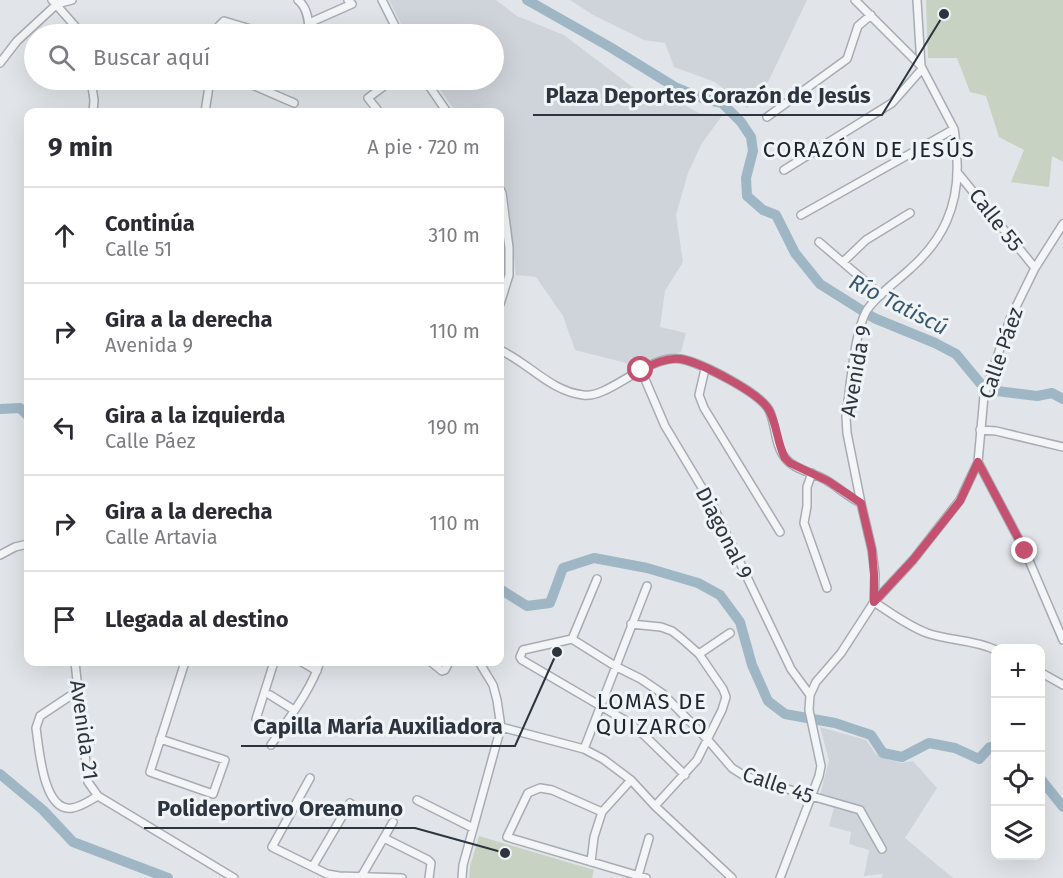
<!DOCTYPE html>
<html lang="es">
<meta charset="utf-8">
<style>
body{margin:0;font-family:"Fira Sans",sans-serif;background:#f2f2f3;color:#2b2b33}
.controls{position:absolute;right:18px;bottom:18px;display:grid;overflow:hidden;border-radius:12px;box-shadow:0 6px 24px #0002}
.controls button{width:54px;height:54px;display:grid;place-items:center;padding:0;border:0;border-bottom:2px solid #e1e1e2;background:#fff;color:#2b2b33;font:30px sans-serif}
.stop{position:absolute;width:18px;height:18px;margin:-14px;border:4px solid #c3516f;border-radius:50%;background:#fff}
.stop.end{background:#c3516f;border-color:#fff;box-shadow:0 2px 6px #0008}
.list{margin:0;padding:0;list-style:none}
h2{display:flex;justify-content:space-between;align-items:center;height:78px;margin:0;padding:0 24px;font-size:26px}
h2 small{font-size:20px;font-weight:400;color:#7c7c81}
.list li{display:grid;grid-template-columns:39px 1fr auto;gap:18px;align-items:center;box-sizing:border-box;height:96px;padding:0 24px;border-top:2px solid #e1e1e2}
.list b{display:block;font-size:22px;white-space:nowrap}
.list p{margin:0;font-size:20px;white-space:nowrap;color:#7c7c81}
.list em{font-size:20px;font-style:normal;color:#7c7c81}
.icon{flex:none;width:33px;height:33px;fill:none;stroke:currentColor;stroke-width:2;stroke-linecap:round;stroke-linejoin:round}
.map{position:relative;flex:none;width:1063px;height:878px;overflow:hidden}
.search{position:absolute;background:#fff;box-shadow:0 6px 24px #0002;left:24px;top:24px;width:480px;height:66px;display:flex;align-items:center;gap:15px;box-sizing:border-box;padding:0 21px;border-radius:33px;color:#7c7c81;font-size:22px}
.panel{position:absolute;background:#fff;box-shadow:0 6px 24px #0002;left:24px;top:108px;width:480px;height:558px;border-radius:12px}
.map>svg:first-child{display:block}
</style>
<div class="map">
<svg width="1063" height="878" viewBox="0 0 1063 878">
<rect width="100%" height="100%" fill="#e1e5e9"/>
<path fill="#cfd4da" d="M389 0H496L517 16 564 35 635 89 672 98 699 113 722 116 702 143 688 173 676 215 683 262 665 291 660 327 686 333 681 352 663 356 629 372 626 363 575 350 563 316 536 277 516 275 507 191 500 179V112H456L433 80H494V34H406Z
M570 0H807L769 80 747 108 715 82 674 67 665 43 644 40 593 15Z
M820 727 866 740 876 754 887 759 901 763 913 761 937 788 905 838 953 878H881L883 874 864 876 869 850 849 844 851 832 829 826 834 808 818 803 829 760Z"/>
<path fill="#c8d2c3" d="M926 0H1063V162L1052 156 1049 187 1011 182 1024 150 999 137 986 96 970 92 957 58H928Z
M479 836 594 870 592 878H469L470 866Z"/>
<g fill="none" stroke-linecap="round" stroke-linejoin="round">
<path stroke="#9fb6c5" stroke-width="10" d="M527 0 610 47 675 87 704 99 722 103 741 122 751 137 753 151 746 178 747 196 763 210 776 215 795 253 820 284 874 318 935 343 956 354 980 383 997 391 1037 396 1052 393 1063 399
M0 409 20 408 28 416
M500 589 527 606 550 603 563 568 594 558 647 568 698 583 720 595 740 622 752 665 768 701 785 714 835 723 871 735 883 753 902 757 929 743 955 748 979 759 990 747 996 748
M0 774 43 810 73 842 168 878
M1040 778 1063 807"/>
<g stroke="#a7acb3" stroke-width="10">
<path id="minor" d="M52 0 75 26 78 34
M298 0C308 8 309 22 309 34
M382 0 399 34
M917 0 921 66
M309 23 352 4 348 0
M217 34 219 26 224 21 254 30
M385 34 396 28
M0 63 17 41 57 4 72 0
M91 80 94 100 93 112
M241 80 294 103
M425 80 447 112
M205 112 210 80
M379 112 368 98 392 80
M767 117 847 59 858 26 871 15
M784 170 892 103 922 69
M957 172 1035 268
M500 189 502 193 509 248V275L500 304
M801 215 954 129
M819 242 881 295
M843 262 866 240 910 213
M500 350C529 363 550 391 583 395 609 399 648 354 681 359 701 363 762 393 770 412 776 427 775 447 786 459 795 470 814 473 826 480 838 487 848 497 861 503
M705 369 699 395 704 408 780 532
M641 370 665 426 713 506 791 669 810 695
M980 430 996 431 1063 447
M978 462 1025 551 1063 640
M812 473 807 487V506L804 523 827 588
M0 555 15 547 28 544
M874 602 913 560 960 500 978 462 984 396 1010 319 1035 268 1063 224
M874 602C891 613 908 626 927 633 949 641 973 639 996 650
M631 624 661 627 672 631 681 638 699 654 723 689 726 697 722 710 697 760 655 806
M572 639 597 579
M699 654 730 633
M75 662 88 782 98 796 234 878
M302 662 317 671
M431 662 442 671 445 670 449 662
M1040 672 1063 685
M79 690 40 716 36 728C39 747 43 813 72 808 81 807 90 800 98 796
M270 695 294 710
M256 719 274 662
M501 727 584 749 603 759 631 780 655 806 732 878
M160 739 225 760 213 794 150 772 185 662
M271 745C288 719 310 692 320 662
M584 749 647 586
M685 775 645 736 628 722 522 660 520 657 523 650 572 639 615 666 641 679 663 694 708 740 732 768 743 775 763 782 860 810 882 849
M310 778 272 847 327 874 339 876 402 878
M417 800 473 828
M602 812 552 790 540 788 528 793 507 837 646 878
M384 838 428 860 431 863 429 878
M591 862 594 837 602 812 631 780
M313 866 350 803
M638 876 649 838
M361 877 393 822
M462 878 463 865 501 727 497 700 493 685 479 662
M780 878 819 776 821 766 809 710 810 695 816 682 841 653 874 602 875 574 872 550 861 503 847 433 846 417C850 391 854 332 867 310 877 295 896 282 910 269 943 240 959 206 957 161 956 150 956 140 954 129L921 66 855 0"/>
</g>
<use href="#minor" stroke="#f4f5f7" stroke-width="7"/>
</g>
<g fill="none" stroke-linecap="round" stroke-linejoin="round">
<path stroke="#c3516f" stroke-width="8" d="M641 370C653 364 667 357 681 359 701 363 759 392 769 410 777 424 777 443 785 458L790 463 828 481 861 503 872 550 874 574V602L913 560 960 501 978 462 1025 551"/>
</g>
<g text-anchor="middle" stroke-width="6" stroke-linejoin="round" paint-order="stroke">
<g font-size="21" fill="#2b343f" stroke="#f1f4f6">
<text transform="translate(996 220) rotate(52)" y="7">Calle 55</text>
<text transform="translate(1001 353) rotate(-71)" y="7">Calle Páez</text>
<text transform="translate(856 371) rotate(-80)" y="7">Avenida 9</text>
<text transform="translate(724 533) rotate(63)" y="7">Diagonal 9</text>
<text transform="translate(84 730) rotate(82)" y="7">Avenida 21</text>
<text transform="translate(778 785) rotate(19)" y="7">Calle 45</text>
</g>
<g font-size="22" letter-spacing="1.5" fill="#1d2530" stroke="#f1f4f6">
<text x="869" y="157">CORAZÓN DE JESÚS</text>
<text x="652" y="709">LOMAS DE<tspan x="652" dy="25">QUIZARCO</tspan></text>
</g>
<g font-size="22" font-style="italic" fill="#38576f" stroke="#f1f4f6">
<text transform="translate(899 304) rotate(27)" y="8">Río Tatiscú</text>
</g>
</g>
<path fill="none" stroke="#2b343f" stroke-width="2" d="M944 14L882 115H533M557 652L515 746H241M505 853L415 828H144"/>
<g fill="#2b343f" stroke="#f1f4f6" stroke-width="2">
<circle cx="944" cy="14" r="6"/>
<circle cx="557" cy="652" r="6"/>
<circle cx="505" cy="853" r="6"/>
</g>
<g font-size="22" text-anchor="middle" font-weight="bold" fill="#2b343f" stroke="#f1f4f6" stroke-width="6" stroke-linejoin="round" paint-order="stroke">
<text x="708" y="103">Plaza Deportes Corazón de Jesús</text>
<text x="378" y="734">Capilla María Auxiliadora</text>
<text x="280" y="816">Polideportivo Oreamuno</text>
</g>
</svg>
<div class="controls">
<button>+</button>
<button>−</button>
<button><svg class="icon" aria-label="locate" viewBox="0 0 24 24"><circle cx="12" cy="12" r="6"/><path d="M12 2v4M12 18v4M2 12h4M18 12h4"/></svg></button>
<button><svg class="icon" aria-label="layers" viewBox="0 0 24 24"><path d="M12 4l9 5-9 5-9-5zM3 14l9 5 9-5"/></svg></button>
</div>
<div class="stop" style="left:641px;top:370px"></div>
<div class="stop end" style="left:1025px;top:551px"></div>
<div class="search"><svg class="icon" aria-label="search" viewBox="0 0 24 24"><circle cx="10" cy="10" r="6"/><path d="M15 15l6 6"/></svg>Buscar aquí</div>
<section class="panel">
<h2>9 min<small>A pie · 720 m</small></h2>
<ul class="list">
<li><svg class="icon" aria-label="ahead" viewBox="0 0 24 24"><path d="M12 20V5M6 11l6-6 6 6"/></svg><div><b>Continúa</b><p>Calle 51</p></div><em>310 m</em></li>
<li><svg class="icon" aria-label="right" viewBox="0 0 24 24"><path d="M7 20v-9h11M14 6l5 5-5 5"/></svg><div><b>Gira a la derecha</b><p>Avenida 9</p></div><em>110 m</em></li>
<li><svg class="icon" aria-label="left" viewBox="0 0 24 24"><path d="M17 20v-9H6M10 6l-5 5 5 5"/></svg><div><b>Gira a la izquierda</b><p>Calle Páez</p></div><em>190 m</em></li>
<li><svg class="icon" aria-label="right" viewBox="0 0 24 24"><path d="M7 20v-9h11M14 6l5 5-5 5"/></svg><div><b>Gira a la derecha</b><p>Calle Artavia</p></div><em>110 m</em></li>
<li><svg class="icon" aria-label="arrive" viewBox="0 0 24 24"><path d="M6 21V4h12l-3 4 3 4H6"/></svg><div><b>Llegada al destino</b></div></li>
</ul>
</section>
</div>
